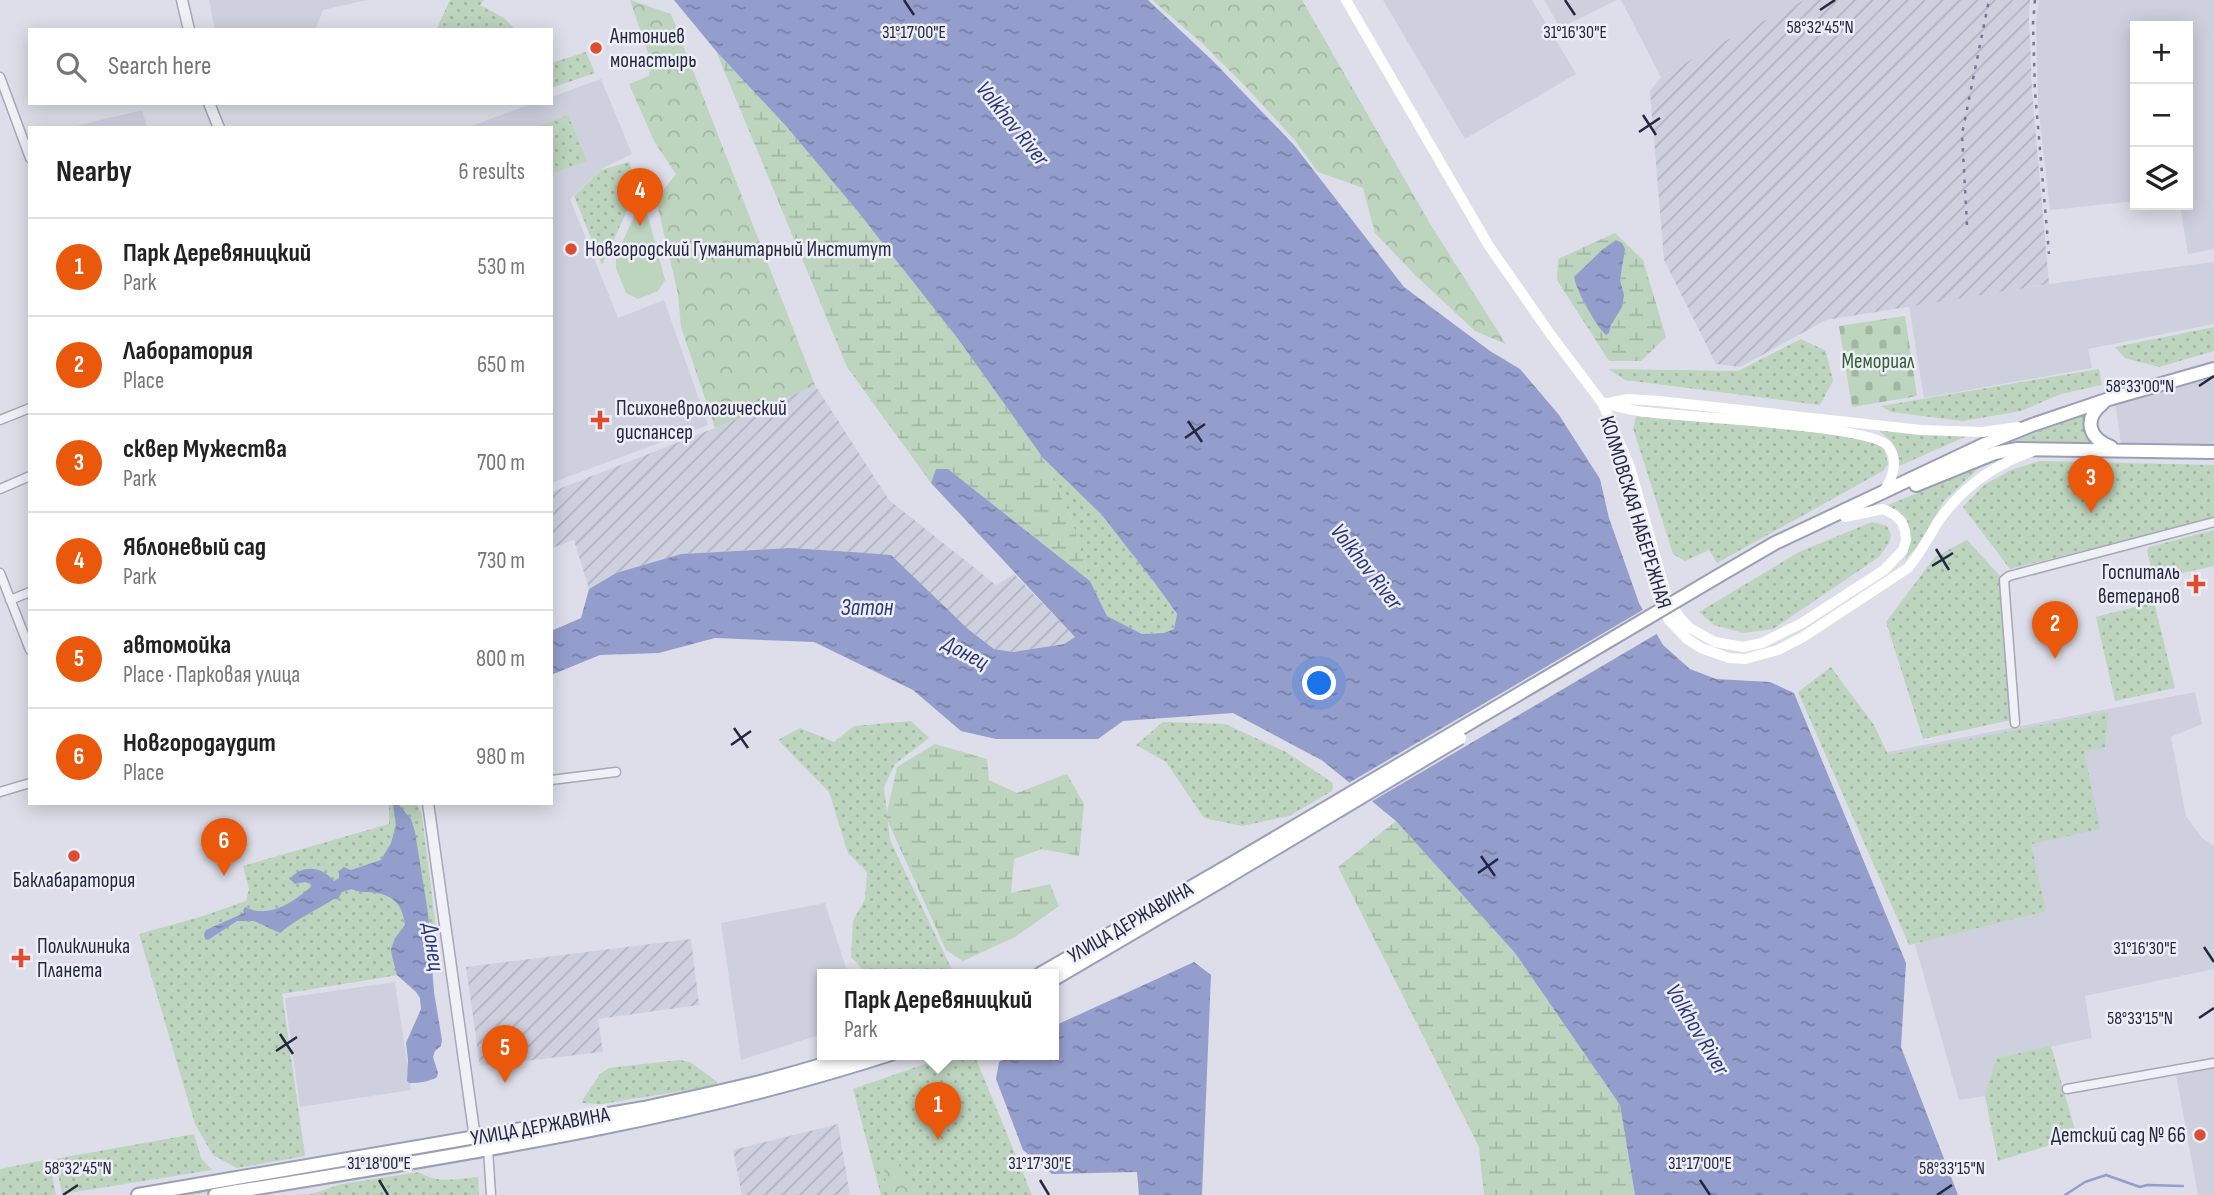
<!DOCTYPE html>
<meta charset="utf-8">
<style>
body{margin:0;font-family:"Sofia Sans Condensed",sans-serif;background:#f2f2f2;color:#222}
.controls{position:absolute;right:21px;top:21px;display:grid;overflow:hidden;border-radius:0px;box-shadow:0 4px 18px #0003}
.controls button{width:63px;height:63px;display:grid;place-items:center;padding:0;border:0;border-bottom:2px solid #e0e0e0;background:#fff;color:#222;font:35px sans-serif}
.you{position:absolute;left:1320px;top:684px;width:24px;height:24px;margin:-18px;border:5px solid #fff;border-radius:50%;background:#1a73e8;box-shadow:0 0 0 10px #1a73e833}
.badge{display:grid;place-items:center;width:46px;height:46px;border-radius:50%;background:#ea580c;color:#fff;font-size:23px;font-weight:700}
.pin{position:absolute;translate:-50% -58px;filter:drop-shadow(0 2px 4px #0008)}
.pin::after{content:'';position:absolute;top:37px;width:24px;height:21px;background:inherit;clip-path:polygon(0 0,100% 0,50% 100%)}
.popup{position:absolute;left:817px;top:969px;width:242px;height:91px;box-sizing:border-box;display:grid;place-content:center;border-radius:0px;background:#fff;filter:drop-shadow(0 2px 5px #0005);font-size:23px;white-space:nowrap;color:#767676}
.popup b{font-size:26px;color:#222}
.popup::after{content:'';position:absolute;left:50%;top:100%;margin-left:-14px;border:14px solid transparent;border-top-color:#fff}
.list{margin:0;padding:0;list-style:none}
h2{display:flex;justify-content:space-between;align-items:center;height:91px;margin:0;padding:0 28px;font-size:30px}
h2 small{font-size:23px;font-weight:400;color:#767676}
.list li{display:grid;grid-template-columns:46px 1fr auto;gap:21px;align-items:center;box-sizing:border-box;height:98px;padding:0 28px;border-top:2px solid #e0e0e0}
.list b{display:block;font-size:26px;white-space:nowrap}
.list p{margin:0;font-size:23px;white-space:nowrap;color:#767676}
.list em{font-size:23px;font-style:normal;color:#767676}
.icon{flex:none;width:38px;height:38px;fill:none;stroke:currentColor;stroke-width:2;stroke-linecap:round;stroke-linejoin:round}
.map{position:relative;flex:none;width:2214px;height:1195px;overflow:hidden}
.search{position:absolute;background:#fff;box-shadow:0 4px 18px #0003;left:28px;top:28px;width:525px;height:77px;display:flex;align-items:center;gap:18px;box-sizing:border-box;padding:0 24px;border-radius:0px;color:#767676;font-size:26px}
.panel{position:absolute;background:#fff;box-shadow:0 4px 18px #0003;left:28px;top:126px;width:525px;height:679px;border-radius:0px}
.map>svg:first-child{display:block}
</style>
<div class="map">
<svg width="2214" height="1195" viewBox="0 0 2214 1195">
<defs>
<pattern id="industrial-furrows" width="10" height="10" patternUnits="userSpaceOnUse" patternTransform="scale(1.75)"><rect width="10" height="10" fill="#cfd0de"/><path d="M-1 1l2-2M0 10L10 0M9 11l2-2" fill="none" stroke="#b2b3c0"/></pattern>
<pattern id="grass-dots" width="8" height="8" patternUnits="userSpaceOnUse" patternTransform="scale(1.75)"><rect width="8" height="8" fill="#bdd4be"/><path d="M2 2h.1M6 6h.1" fill="none" stroke="#a2b6a4" stroke-width="1.8" stroke-linecap="round"/></pattern>
<pattern id="forest-crowns" width="20" height="18" patternUnits="userSpaceOnUse" patternTransform="scale(1.75)"><rect width="20" height="18" fill="#bdd4be"/><path d="M2 6a3 3 0 1 1 6 0M12 15a3 3 0 1 1 6 0" fill="none" stroke="#a2b6a4"/></pattern>
<pattern id="wetland-marsh" width="20" height="14" patternUnits="userSpaceOnUse" patternTransform="scale(1.75)"><rect width="20" height="14" fill="#bdd4be"/><path d="M1 5h8M5 5V1M11 12h8M15 12V8" fill="none" stroke="#a2b6a4"/></pattern>
<pattern id="cemetery-stones" width="16" height="16" patternUnits="userSpaceOnUse" patternTransform="scale(1.75)"><rect width="16" height="16" fill="#bdd4be"/><path d="M2 7V4a2 2 0 0 1 4 0v3zM10 15v-3a2 2 0 0 1 4 0v3z" fill="#a2b6a4"/></pattern>
<pattern id="water-ripples" width="26" height="14" patternUnits="userSpaceOnUse" patternTransform="scale(1.75)"><rect width="26" height="14" fill="#949ecd"/><path d="M2 4q2-2 4 0t4 0M15 11q2-2 4 0t4 0" fill="none" stroke="#7981a8"/></pattern>
</defs>
<rect width="100%" height="100%" fill="#dddee9"/>
<path fill="#cfd0de" d="M209 0H367L323 10 315 30H215Z
M1383 0H1532L1576 74 1465 139Z
M1544 0H1617L1560 28Z
M1621 0H1804L1717 45 1661 77Z
M2039 0H2214V249L2188 254 2180 205H2188V26H2135V201L2050 210 2038 105 2036 22Z
M601 79 632 154 603 168 570 199 618 318 664 300 708 425 551 483V128H466L534 103H551V97Z
M142 110 147 128H67L134 112Z
M2214 262V324L2088 349 2092 368 1924 398 1909 306 2070 281Z
M2214 373V447L2121 444 2115 402Z
M2195 692 2202 724 2171 737 2186 816 2202 838 2214 846V969L2085 996 2092 1038 1996 1058 1985 1096 1959 1100 1862 757Z
M825 903 848 974H822V1034L741 1060 721 923Z
M395 982 411 1090 300 1107 285 998Z
M2214 1068V1195H2198L2176 1075Z"/>
<path fill="url(#industrial-furrows)" d="M1804 0H2030L2029 18 2032 92 2049 284 1826 320 1740 367 1716 364 1664 260 1650 91 1661 77 1717 45Z
M815 385 889 500 996 585 1014 574 1075 637 1064 644 1013 652 994 649 968 629 852 552 791 548 681 554 616 573 589 589 574 540 551 548V492L715 428Z
M691 939 699 1005 598 1019 603 1052 480 1066 466 967Z
M838 1124 850 1195H742L733 1150Z"/>
<path fill="url(#grass-dots)" d="M450 0H484L480 5 504 18 516 30H436Z
M586 52 595 73 551 88V63Z
M568 115 587 161 551 174V128H534Z
M629 162 638 187 602 265 574 196 601 170Z
M2214 327V351L2159 367 2125 358 2115 347Z
M1801 339 1826 351 1833 381 1820 405 1625 380 1608 369 1738 371Z
M2099 369 2102 385 2061 394 2021 411 1963 421 1891 412 1881 406Z
M2088 412C2082 423 2084 432 2090 442L2009 443Z
M1637 414 1842 435 1872 441 1884 448 1888 464 1883 471 1717 563 1709 550 1685 561 1673 554 1633 428Z
M1877 429 1967 436 1897 467 1891 441Z
M1043 458 1101 514 1154 582 1177 615 1174 629 1164 633 1142 634 1107 616 1090 581 1071 517Z
M2040 461 2214 465V519L2010 569 1963 507 1984 485 2011 470Z
M1979 468 1944 501 1917 547 1905 560 1909 540 1906 520 1888 505Z
M1872 522 1887 526 1891 535 1889 543 1879 557 1773 629 1743 633 1714 625 1699 612 1799 552Z
M2214 530V566L2154 579 2147 551 2149 547Z
M1967 540 2001 577 2011 720 1923 739 1886 622 1935 557Z
M2154 602 2175 688 2115 701 2096 617Z
M1831 667 1874 725 1888 755 2108 712 2105 748 2084 751 2100 829 2031 844 2046 911 1909 945 1798 692Z
M911 721 929 738 895 764 884 787 890 840 954 974H867L851 957 853 921 865 899 867 872 848 853 829 792 778 740 800 728 834 742 854 726Z
M1163 722 1225 724 1286 752 1333 783 1332 791 1289 816 1242 826 1204 818 1166 762 1136 745Z
M394 803H416L422 815 441 968 282 994 305 1156 237 1168 213 1155 195 1124 139 934 200 917 246 901 249 889 243 866 389 824V805Z
M2051 1046 2077 1137 1998 1161 1985 1096 1996 1058Z
M954 1054H974L1032 1195H881L853 1089Z
M679 1060 690 1062 716 1081 718 1085 602 1104 583 1103 582 1101 600 1074 609 1068Z
M572 1125 573 1130 191 1195H161Z
M194 1134 201 1158 212 1170 62 1194 55 1159Z
M49 1159 56 1195H0V1169Z
M419 1172C437 1184 458 1179 478 1177L479 1195H292L312 1194 342 1184Z"/>
<path fill="url(#forest-crowns)" d="M630 0 671 14 815 385 715 428 681 327 678 294 656 199 676 174 654 141 629 84 649 76 651 62Z
M1152 0H1302L1432 227 1506 344 1475 331 1415 275 1375 233 1363 188 1318 172 1294 139 1246 87 1203 44Z
M882 1158 897 1162 919 1195H888Z"/>
<path fill="url(#wetland-marsh)" d="M716 51 786 126 855 208 958 339 1043 458 1071 517 1090 581 948 469 936 470 931 483 847 367Z
M1615 233 1643 260 1666 337 1641 361H1609L1557 280 1558 259Z
M935 744 987 759 989 780 1017 793 1067 774 1084 804 1079 856 1042 849 1014 859 1011 893 1050 884 1059 906 1015 937 963 961 946 950 886 817 897 767Z
M1396 821 1515 953 1620 1105 1635 1195H1484L1479 1147 1338 867Z"/>
<path fill="url(#cemetery-stones)" d="M1905 316 1917 396 1852 407 1839 326Z"/>
<path fill="#bdd4be" d="M643 198 665 280 658 291 638 299 626 293 616 268V255Z"/>
<path fill="url(#water-ripples)" d="M674 0H1148L1213 61 1294 145 1404 287 1490 351 1520 369 1559 415 1600 479 1609 518 1639 603 1663 645 1690 669 1716 679 1770 682 1794 693 1906 963 1901 1047 1958 1195H1635L1620 1105 1515 953 1396 821 1323 761 1233 713 1123 721 1098 739H996L961 731 913 690 814 642 715 638 659 653 600 655 551 675V631L581 618 589 589 616 573 681 554 791 548 852 552 891 555 968 629 994 649 1013 652 1064 644 1075 637 931 483 936 469H948L1090 581 1107 616 1142 634 1164 633 1174 629 1177 614 1154 582 1101 514 1043 458 958 339 855 208 786 126 716 51Z
M1616 240 1622 243 1625 249 1620 280 1624 295 1622 307 1611 325 1609 333 1606 335C1596 326 1576 290 1574 277L1603 249Z
M398 804 411 819 415 832 428 913 434 992 442 1040 441 1046 435 1051 433 1057 438 1073 437 1077C430 1082 417 1083 409 1083L407 1081 408 1060 406 1043 421 1009 420 998 416 992 397 975 392 956 391 949 395 938 405 925C402 902 392 894 369 892 361 892 357 892 352 889L342 892 338 899H334C315 911 298 918 280 933L254 921H237L208 940 205 939 204 934 206 930 244 913 243 911 245 907C270 920 296 900 313 885L305 882 295 884 290 879C302 864 322 866 334 881L339 878V871L344 867 351 870 381 860 391 843 396 825 393 805Z
M1194 962 1211 975 1202 1195H1139L1137 1172 1052 1174 1023 1150 996 1079 999 1062 1011 1054H1054V1026Z"/>
<path fill="#dddee9" d="M1646 608 1660 632 1369 803 1347 784Z"/>
<g fill="none" stroke-linecap="round" stroke-linejoin="round">
<path stroke="#949ecd" stroke-width="2.5" d="M2065 1195 2085 1182 2106 1175 2140 1187 2147 1185 2183 1186"/>
<g stroke="#a6a7b7" stroke-width="11">
<path id="minor" d="M0 77 30 158
M0 420 30 408
M0 489 30 476
M0 573 30 650
M10 600 30 592
M2015 723 2004 580 2009 576 2214 522
M551 780 616 772
M0 792 30 783
M2067 1089 2214 1063
M488 1149 491 1195"/>
</g>
<g stroke="#a6a7b7" stroke-width="13">
<path id="tertiary" d="M182 0 189 30
M209 103 219 128
M428 803 475 1138"/>
</g>
<g stroke="#9b9eb6" stroke-width="16">
<path id="primary" d="M2103 403C2083 419 2088 438 2111 447
M1916 485 1995 453 2017 449 2214 452
M1720 575 1775 543 1985 444 2032 425 2109 399 2214 369
M1040 974 1221 870
M1054 979 1226 878
M138 1195 644 1108C715 1093 786 1078 855 1054
M215 1195C442 1157 672 1125 891 1054"/>
</g>
<use href="#minor" stroke="#f0f1f7" stroke-width="8"/>
<use href="#tertiary" stroke="#f0f1f7" stroke-width="10"/>
<path stroke="#fff" stroke-width="10" d="M1346 0 1489 246 1551 335 1603 404 1630 467 1667 597 1680 618 1690 628 1715 642 1743 647 1762 643 1802 623 1884 570 1903 550 1906 540 1905 531 1902 522 1895 515 1883 509 1845 517
M1603 404 1628 399 1659 401 1921 430 1982 432 2018 427
M1609 405C1622 407 1634 411 1646 412 1682 417 1872 425 1888 446 1899 460 1893 478 1884 491
M1632 500 1655 590 1668 619 1687 639 1701 648 1729 658 1745 659 1778 650 1803 637 1908 568C1920 554 1928 538 1938 522 1962 487 1993 465 2033 451"/>
<use href="#primary" stroke="#fff" stroke-width="12"/>
<path stroke="#757794" stroke-width="2.5" stroke-dasharray="3.5 7" stroke-linecap="butt" d="M2035 0 2033 24 2035 92 2049 254
M1967 225 1962 134 1989 0"/>
<g stroke="#9b9eb6" stroke-width="16" stroke-linecap="butt">
<path id="primary-bridge" d="M1221 870 1720 575
M1226 878 1460 738"/>
</g>
<use href="#primary-bridge" stroke="#fff" stroke-width="12"/>
</g>
<path fill="none" stroke="#252741" stroke-width="2.5" d="M904 0 914 15M1565 0 1575 15M1820 10 1835 0M1643 115 1656 135M1639 132 1660 118M2199 386 2214 376M1188 421 1202 442M1185 438 1205 424M1936 549 1949 570M1932 566 1953 553M734 728 748 748M731 745 751 731M1481 856 1495 876M1478 873 1498 859M2204 947 2214 962M2199 1018 2214 1008M280 1034 293 1054M276 1051 297 1037M379 1180 388 1195M1040 1180 1049 1195M1700 1180 1710 1195M63 1195 78 1185M1937 1195 1952 1185"/>
<g fill="#dd4d33" stroke="#edeef6" stroke-width="2.5">
<circle cx="596" cy="48" r="7"/>
<circle cx="571" cy="249" r="7"/>
<path d="M596.5 409.5h7v7h7v7h-7v7h-7v-7h-7v-7h7z"/>
<path d="M2192.5 573.5h7v7h7v7h-7v7h-7v-7h-7v-7h7z"/>
<circle cx="74" cy="856" r="7"/>
<path d="M17.5 947.5h7v7h7v7h-7v7h-7v-7h-7v-7h7z"/>
<circle cx="2200" cy="1135" r="7"/>
</g>
<g text-anchor="middle" stroke-width="5" stroke-linejoin="round" paint-order="stroke">
<g font-size="21" fill="#252741" stroke="#edeef6" text-anchor="start">
<text x="610" y="43">Антониев<tspan x="610" dy="24">монастырь</tspan></text>
<text x="585" y="256">Новгородский Гуманитарный Институт</text>
<text x="616" y="415">Психоневрологический<tspan x="616" dy="24">диспансер</tspan></text>
<text x="2180" y="579" text-anchor="end">Госпиталь<tspan x="2180" dy="24">ветеранов</tspan></text>
<text x="74" y="887" text-anchor="middle">Баклабаратория</text>
<text x="37" y="953">Поликлиника<tspan x="37" dy="24">Планета</tspan></text>
<text x="2186" y="1142" text-anchor="end">Детский сад № 66</text>
</g>
<g font-size="21" fill="#315e36" stroke="#edeef6">
<text x="1878" y="368">Мемориал</text>
</g>
<g font-size="21" fill="#252741" stroke="#edeef6">
<text transform="translate(1636 512) rotate(73)" y="7">КОЛМОВСКАЯ НАБЕРЕЖНАЯ</text>
<text transform="translate(1130 922) rotate(-30)" y="7">УЛИЦА ДЕРЖАВИНА</text>
<text transform="translate(540 1126) rotate(-10)" y="7">УЛИЦА ДЕРЖАВИНА</text>
</g>
<g font-size="23" font-style="italic" fill="#2b3679" stroke="#edeef6">
<text transform="translate(1013 123) rotate(51)" y="8">Volkhov River</text>
<text transform="translate(1367 566) rotate(52)" y="8">Volkhov River</text>
<text x="867" y="615">Затон</text>
<text transform="translate(966 652) rotate(28)" y="8">Донец</text>
<text transform="translate(434 947) rotate(82)" y="8">Донец</text>
<text transform="translate(1698 1029) rotate(59)" y="8">Volkhov River</text>
</g>
</g>
<g font-size="18" text-anchor="middle" fill="#252741" stroke="#edeef6" stroke-width="5" stroke-linejoin="round" paint-order="stroke">
<text x="1820" y="33">58°32'45"N</text>
<text x="914" y="38">31°17'00"E</text>
<text x="1575" y="38">31°16'30"E</text>
<text x="2140" y="392">58°33'00"N</text>
<text x="2145" y="954">31°16'30"E</text>
<text x="2140" y="1024">58°33'15"N</text>
<text x="379" y="1169">31°18'00"E</text>
<text x="1040" y="1169">31°17'30"E</text>
<text x="1700" y="1169">31°17'00"E</text>
<text x="78" y="1174">58°32'45"N</text>
<text x="1952" y="1174">58°33'15"N</text>
</g>
</svg>
<div class="controls">
<button>+</button>
<button>−</button>
<button><svg class="icon" aria-label="layers" viewBox="0 0 24 24"><path d="M12 4l9 5-9 5-9-5zM3 14l9 5 9-5"/></svg></button>
</div>
<div class="you"></div>
<div class="pin badge" style="left:938px;top:1140px">1</div>
<div class="popup"><b>Парк Деревяницкий</b>Park</div>
<div class="pin badge" style="left:2055px;top:659px">2</div>
<div class="pin badge" style="left:2091px;top:513px">3</div>
<div class="pin badge" style="left:640px;top:226px">4</div>
<div class="pin badge" style="left:505px;top:1083px">5</div>
<div class="pin badge" style="left:224px;top:876px">6</div>
<div class="search"><svg class="icon" aria-label="search" viewBox="0 0 24 24"><circle cx="10" cy="10" r="6"/><path d="M15 15l6 6"/></svg>Search here</div>
<section class="panel">
<h2>Nearby<small>6 results</small></h2>
<ul class="list">
<li><span class="badge">1</span><div><b>Парк Деревяницкий</b><p>Park</p></div><em>530 m</em></li>
<li><span class="badge">2</span><div><b>Лаборатория</b><p>Place</p></div><em>650 m</em></li>
<li><span class="badge">3</span><div><b>сквер Мужества</b><p>Park</p></div><em>700 m</em></li>
<li><span class="badge">4</span><div><b>Яблоневый сад</b><p>Park</p></div><em>730 m</em></li>
<li><span class="badge">5</span><div><b>автомойка</b><p>Place · Парковая улица</p></div><em>800 m</em></li>
<li><span class="badge">6</span><div><b>Новгородаудит</b><p>Place</p></div><em>980 m</em></li>
</ul>
</section>
</div>
